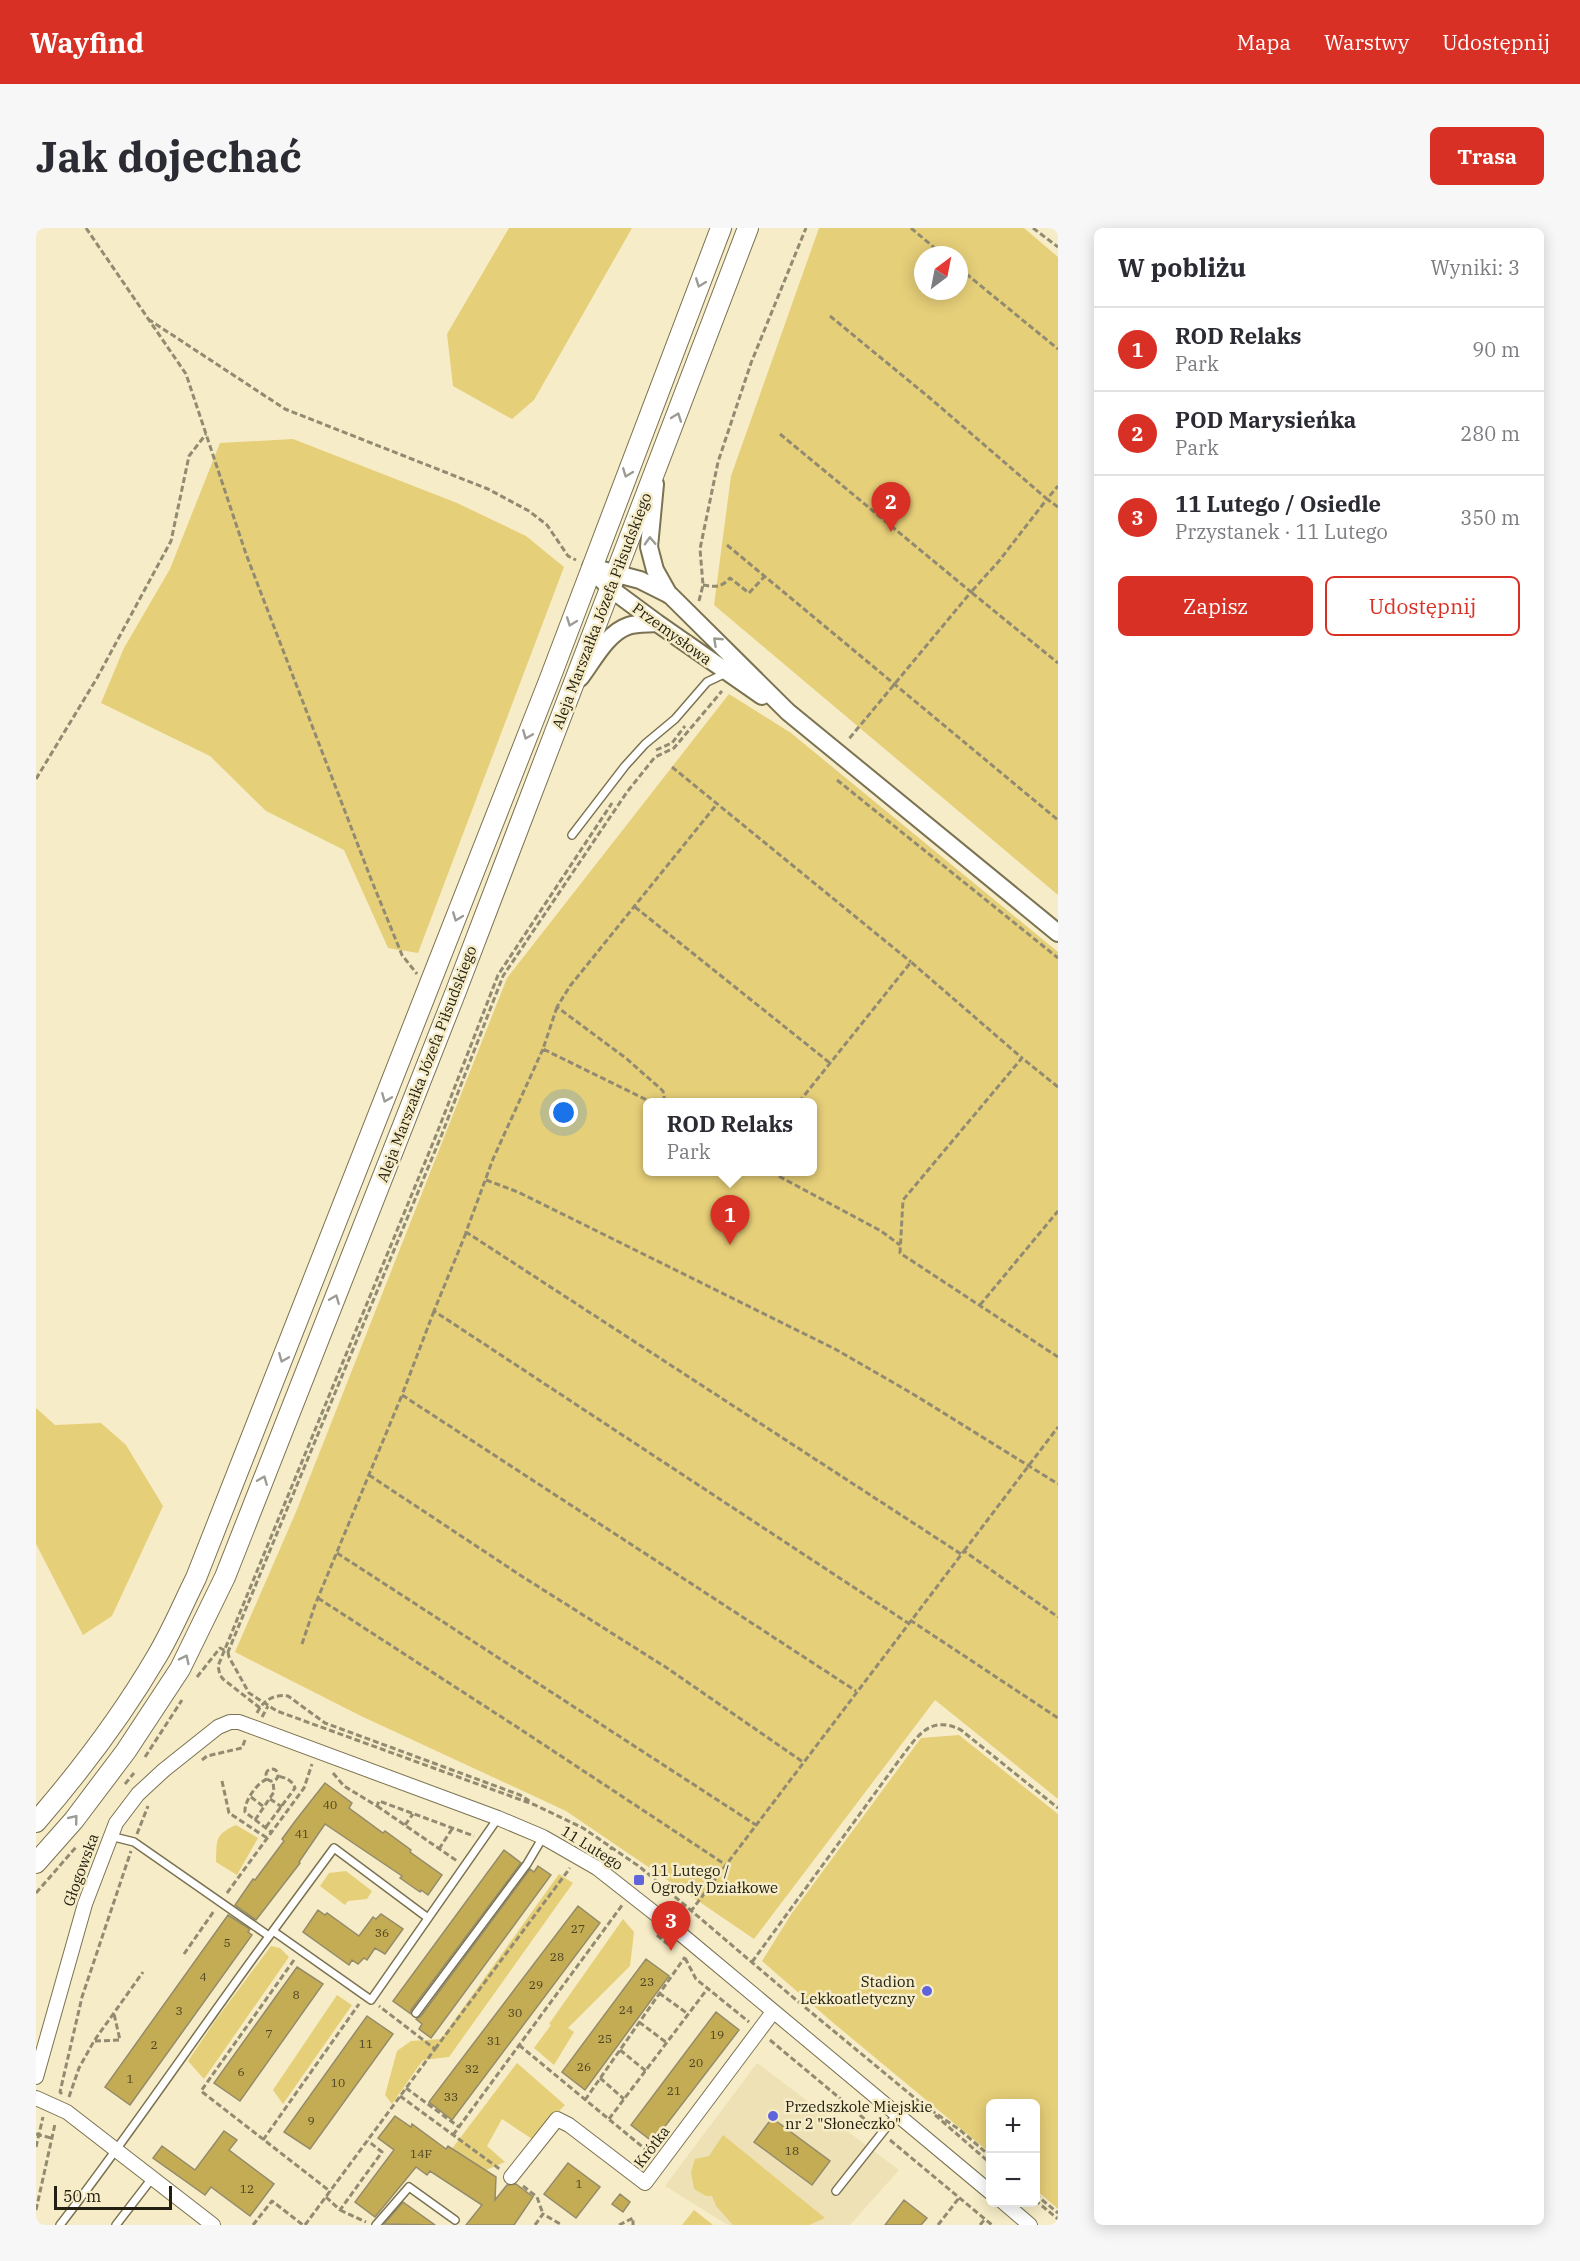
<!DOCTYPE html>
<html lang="pl">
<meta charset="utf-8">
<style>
body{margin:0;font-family:"IBM Plex Serif",serif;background:#f7f7f7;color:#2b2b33}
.controls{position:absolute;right:18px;bottom:18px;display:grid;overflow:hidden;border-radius:9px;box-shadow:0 3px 15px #0003}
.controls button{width:54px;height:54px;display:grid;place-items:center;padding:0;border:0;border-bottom:2px solid #e1e1e2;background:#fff;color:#2b2b33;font:30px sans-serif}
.compass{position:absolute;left:878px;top:18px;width:54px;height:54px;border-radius:50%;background:#fff;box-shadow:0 3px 15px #0003;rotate:32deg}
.scale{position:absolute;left:18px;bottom:15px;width:118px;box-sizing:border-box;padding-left:6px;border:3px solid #232012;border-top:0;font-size:16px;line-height:21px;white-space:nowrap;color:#232012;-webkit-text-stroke:4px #f6ecc7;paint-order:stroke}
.you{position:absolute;left:528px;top:885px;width:21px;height:21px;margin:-15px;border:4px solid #fff;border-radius:50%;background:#1a73e8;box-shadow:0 0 0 9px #1a73e833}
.badge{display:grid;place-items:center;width:39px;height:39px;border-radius:50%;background:#d93025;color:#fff;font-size:20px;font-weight:700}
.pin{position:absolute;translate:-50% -50px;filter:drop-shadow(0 2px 3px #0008)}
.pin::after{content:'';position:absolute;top:32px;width:21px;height:18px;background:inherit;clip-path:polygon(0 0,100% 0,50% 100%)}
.popup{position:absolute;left:607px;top:870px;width:174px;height:78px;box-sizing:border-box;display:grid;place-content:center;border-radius:9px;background:#fff;filter:drop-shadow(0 2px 4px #0005);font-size:20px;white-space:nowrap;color:#7c7c81}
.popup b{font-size:22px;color:#2b2b33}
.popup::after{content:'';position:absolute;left:50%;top:100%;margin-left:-12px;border:12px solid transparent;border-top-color:#fff}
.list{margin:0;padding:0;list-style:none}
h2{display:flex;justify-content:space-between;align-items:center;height:78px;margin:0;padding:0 24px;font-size:26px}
h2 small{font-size:20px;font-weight:400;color:#7c7c81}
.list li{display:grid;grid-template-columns:39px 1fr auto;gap:18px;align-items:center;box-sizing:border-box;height:84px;padding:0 24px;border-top:2px solid #e1e1e2}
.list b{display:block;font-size:22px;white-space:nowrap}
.list p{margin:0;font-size:20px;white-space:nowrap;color:#7c7c81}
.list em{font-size:20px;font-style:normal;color:#7c7c81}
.actions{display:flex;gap:12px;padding:18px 24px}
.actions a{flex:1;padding:14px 0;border:2px solid #d93025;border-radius:9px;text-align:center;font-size:21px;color:#d93025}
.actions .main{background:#d93025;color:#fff}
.map{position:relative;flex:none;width:1022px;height:1997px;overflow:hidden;border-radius:9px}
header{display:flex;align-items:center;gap:36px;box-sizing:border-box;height:84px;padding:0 30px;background:#d93025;color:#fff}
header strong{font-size:28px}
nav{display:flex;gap:33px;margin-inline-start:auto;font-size:21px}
.intro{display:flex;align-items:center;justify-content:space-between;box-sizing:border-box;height:144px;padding:0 36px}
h1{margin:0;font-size:42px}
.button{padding:15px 27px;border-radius:9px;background:#d93025;color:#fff;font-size:21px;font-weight:700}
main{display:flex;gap:36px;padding:0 36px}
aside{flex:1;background:#fff;border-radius:9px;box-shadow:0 3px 15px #0003}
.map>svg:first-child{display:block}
</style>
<header>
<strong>Wayfind</strong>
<nav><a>Mapa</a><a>Warstwy</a><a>Udostępnij</a></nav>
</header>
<div class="intro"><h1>Jak dojechać</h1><a class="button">Trasa</a></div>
<main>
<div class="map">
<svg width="1022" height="1997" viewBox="0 0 1022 1997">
<rect width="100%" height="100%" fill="#f6ecc7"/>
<path fill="#ede1b5" d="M721 1835 863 1942 814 1997H692L629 1958Z"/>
<path fill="#e6cf79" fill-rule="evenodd" d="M473 0H596L498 172 476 191 417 158 411 106Z
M783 0H988L1022 29V667L678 377 695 248ZM887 27H923V63H887Z
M257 211 421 275 490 308 528 339 382 725 352 720 308 622 230 583 174 528 65 475 88 420 134 341 184 215Z
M693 466 755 505 1022 724V1571L899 1472 718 1711 530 1583 325 1488 199 1424 260 1284 471 750ZM612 874H777V944H612Z
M0 1180 19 1197 65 1195 90 1217 127 1278 76 1388 47 1407 0 1316Z
M923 1507 1022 1586V1981L1000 1962 999 1876H954V1925L795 1793 726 1733 756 1685 885 1510Z
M200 1597 222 1610 201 1647 180 1634C181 1612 178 1607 200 1597Z
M310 1643 336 1663 331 1671 312 1673 309 1677 284 1658 293 1645Z
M523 1646 537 1655 413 1829 387 1832 356 1876 349 1867 361 1823 375 1813 405 1811Z
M587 1691 598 1704 594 1738 532 1800 538 1804 518 1837 498 1820 515 1797 513 1796Z
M235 1718 244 1720 253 1729 168 1851 152 1833 179 1793Z
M301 1767 316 1777 247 1876 237 1862Z
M481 1835 529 1877 496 1911 466 1891 451 1918 469 1934 448 1943 415 1922Z
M687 1907 789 1990 773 1997H697L680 1978 676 1968H670L658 1961 655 1944 659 1931 673 1928Z
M658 1982 677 1997H646Z"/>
<path fill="#c4ac55" stroke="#948b69" stroke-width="1.5" d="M289 1555 316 1575 313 1580 347 1605 349 1603 375 1622 374 1624 406 1647 392 1667 385 1662 384 1664 364 1650 366 1648 289 1596 263 1634 264 1635 220 1692 199 1677 217 1651 219 1652 248 1613 246 1611 260 1592Z
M468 1622 485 1635 375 1782V1786L357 1773Z
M502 1638 515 1647 395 1810 383 1801 386 1796 380 1791 385 1788 494 1641 498 1644Z
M542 1678 564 1695 416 1892 393 1874Z
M282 1682 289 1687 291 1685 323 1708 337 1689 340 1691 345 1686 367 1701 349 1726 339 1720 331 1732 328 1730 322 1736 316 1732 313 1737 267 1704Z
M192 1687 214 1701 212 1704 216 1707 94 1877 69 1859Z
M610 1731 633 1748 549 1862 526 1844Z
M261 1739 287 1756 204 1873 178 1855Z
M680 1784 703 1802 617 1914 595 1897Z
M331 1788 357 1806 274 1921 248 1904Z
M359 1888 375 1899 376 1896 410 1921 412 1918 460 1949 459 1972 471 1957 480 1956 497 1969 478 1997H430L446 1977 394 1943 391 1947 380 1939 339 1989 319 1974 358 1922 342 1910Z
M736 1890 794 1933 776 1957 718 1914Z
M188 1903 201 1912 193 1922 238 1956 214 1988 175 1959 169 1967 117 1930 126 1918 159 1942Z
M532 1935 564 1959 540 1990 508 1966Z
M584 1966 594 1974 587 1984 576 1976Z
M868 1972 891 1990 885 1997H849Z
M367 1974 399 1997 348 1996Z"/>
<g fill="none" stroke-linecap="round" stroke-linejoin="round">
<g stroke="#7b7251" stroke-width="10">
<path id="service" d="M536 607 589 538 609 516 639 491 671 454 690 445
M74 1608 98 1614 233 1708
M237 1703 298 1620 392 1690
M380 1785 491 1636 507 1609
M800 1963 861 1886
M24 1997C98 1901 165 1800 237 1703L335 1772 462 1590
M80 1997 117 1949
M340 1997 373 1959 419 1992"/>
</g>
<g stroke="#7b7251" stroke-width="16">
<path id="minor" d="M0 1849 49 1676 80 1595 102 1566 128 1542 182 1499 194 1494H203L462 1590 507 1609 561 1640 640 1702 954 1964
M0 1870 31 1884 177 1997
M475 1949 521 1891 533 1897 609 1955 737 1784
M967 1974 994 1997"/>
</g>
<g stroke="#7b7251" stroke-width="20">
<path id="tertiary" d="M619 256 613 319 619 342 633 367
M555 339 604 352 634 367 752 484 1022 705
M565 351 575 361 621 395 726 468
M544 450C557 433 571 405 592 398 601 395 612 396 621 395"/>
</g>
<g stroke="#7b7251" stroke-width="22">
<path id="secondary" d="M0 1594C45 1542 86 1488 121 1428 136 1403 147 1376 160 1350L513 453 685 0
M0 1635 38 1592 90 1523 144 1441 189 1349 420 763 712 0"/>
</g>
<path stroke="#928b71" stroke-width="3" stroke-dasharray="6 3" stroke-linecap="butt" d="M50 0 150 146 210 326 335 651 366 727 381 746
M875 0 907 27
M997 0 1022 19
M923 40 1022 121
M794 88 895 171 1011 271 1022 258
M112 91 249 181 452 261 493 283 511 297 532 328 540 332
M744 206 935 364 812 512
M1022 279 1011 271 963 333 935 364 1022 435
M691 317 1022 592
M667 357C679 359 685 360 694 350L713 365 729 348
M663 373 667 357 664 321 682 234 715 135 770 0
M620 522 636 515 649 498
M636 539 875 734
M0 551 61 450 135 313 153 228 170 206
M801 552 1022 730
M599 679 794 835
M521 779 507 821 615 874
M507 821 457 931 430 1004 925 1326
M1022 859 986 830 867 972 864 1025 1022 1129
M629 874 627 863 591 831 521 779 534 758 681 576
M763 874 875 734 986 830
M735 944 845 1003 864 1017
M450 952 482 964 799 1121 877 1166 1022 1256
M430 1005 398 1083 872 1395
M944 1077 1022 983
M398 1083 366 1167 820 1463
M333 1247 487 1349 631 1440 767 1534
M928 1323 1022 1199
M301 1325 720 1597
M282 1370 487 1503 690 1637
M874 1392 1022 1490
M266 1416 279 1377 366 1167
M192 1424 193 1429 213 1465 241 1483 499 1577 547 1600 604 1639 759 1771 886 1876 924 1902 954 1928
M161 1449 184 1420 192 1424 406 906 467 748 591 564 619 529 638 520 686 463
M224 1480 187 1451 184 1447 182 1438 401 905 462 747 576 575
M221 1485C227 1472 238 1466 252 1468L289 1495 484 1567 495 1574
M226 1489 232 1478
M109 1529 146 1472
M166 1532 171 1528 206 1520 209 1512
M230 1547a6 6 0 1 1 12 0a6 6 0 1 1-12 0Z
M297 1545 308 1558 341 1578 343 1573 438 1608
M231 1551C221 1555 208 1573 209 1584L235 1604
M186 1553 193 1585 231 1610
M89 1556 98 1545
M215 1569 228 1579
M234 1571 246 1579
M341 1578 421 1633
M219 1592 238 1564 237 1553
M369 1597 377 1586
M230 1599 259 1560C256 1552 250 1550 242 1548
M101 1606 112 1578
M403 1621 416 1601
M569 1629 576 1619
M0 1665 41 1618
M191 1665 268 1560 276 1536
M649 1691 928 1323 1022 1389
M621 1707 634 1718
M148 1726 178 1683
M649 1730 660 1751 713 1794
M258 1732 165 1863 295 1964
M716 1734 861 1535C879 1512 892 1485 925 1502L1022 1580
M623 1765 652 1786
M603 1794 631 1815
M734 1812 837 1898
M59 1813 84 1812 78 1786
M483 1817 609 1921 615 1923
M399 1821 534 1640
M584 1822 610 1843
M564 1850 588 1871
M370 1860 423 1899
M26 1866 24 1864 46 1769 95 1623
M364 1868 465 1942
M33 1869 43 1840 58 1813 107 1744
M549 1872 649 1729
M899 1887 954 1935
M573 1891 672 1760
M0 1906 15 1910
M417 1907 587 1676
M227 1912 323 1776
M854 1912 956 1997
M0 1919 7 1889
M487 1958 501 1969 507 1986
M999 1966 1022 1985
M290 1969 304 1982 346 1924 332 1913
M999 1972 1022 1991
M0 1982 19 1896
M304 1982 330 1994
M217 1997 236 1973 267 1997
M269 1997 399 1821 343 1778
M499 1997 507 1986 526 1997
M583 1997 597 1990V1997
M902 1997 923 1970
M944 1997 949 1991"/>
<use href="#service" stroke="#fff" stroke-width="7"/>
<use href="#minor" stroke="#fff" stroke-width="14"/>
<use href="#tertiary" stroke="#fff" stroke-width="16"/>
<use href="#secondary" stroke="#fff" stroke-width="20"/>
</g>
<defs><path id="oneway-chevron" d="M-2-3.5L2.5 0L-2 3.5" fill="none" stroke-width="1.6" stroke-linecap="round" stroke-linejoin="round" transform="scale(1.5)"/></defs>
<g stroke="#9c9b94">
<use href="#oneway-chevron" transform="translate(664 55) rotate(111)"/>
<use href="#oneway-chevron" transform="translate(641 189) rotate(-70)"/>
<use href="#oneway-chevron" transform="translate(591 245) rotate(111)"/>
<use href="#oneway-chevron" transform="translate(614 313) rotate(-92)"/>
<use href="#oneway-chevron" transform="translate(535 394) rotate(110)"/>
<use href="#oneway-chevron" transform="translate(681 413) rotate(-137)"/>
<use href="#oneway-chevron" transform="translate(491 507) rotate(112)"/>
<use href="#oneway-chevron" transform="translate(421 689) rotate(111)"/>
<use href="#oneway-chevron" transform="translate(350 870) rotate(112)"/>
<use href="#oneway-chevron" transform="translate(299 1071) rotate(-68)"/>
<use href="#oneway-chevron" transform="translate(247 1130) rotate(112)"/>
<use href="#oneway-chevron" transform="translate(227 1252) rotate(-68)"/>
<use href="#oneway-chevron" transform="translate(149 1431) rotate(-64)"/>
<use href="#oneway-chevron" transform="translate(38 1591) rotate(-51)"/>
</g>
<g fill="#6064dc" stroke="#f6ecc7" stroke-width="2">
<rect x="597" y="1646" width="12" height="12" rx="3"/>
<circle cx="891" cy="1763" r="6"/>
<circle cx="737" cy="1888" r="6"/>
</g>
<g text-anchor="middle" stroke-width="5" stroke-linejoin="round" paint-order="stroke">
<g font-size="12" fill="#4b4323">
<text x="294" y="1581">40</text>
<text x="266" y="1610">41</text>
<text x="542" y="1705">27</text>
<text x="346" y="1709">36</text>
<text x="191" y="1719">5</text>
<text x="521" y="1733">28</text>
<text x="167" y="1753">4</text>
<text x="611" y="1758">23</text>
<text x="500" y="1761">29</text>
<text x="260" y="1771">8</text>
<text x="590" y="1786">24</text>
<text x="143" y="1787">3</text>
<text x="479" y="1789">30</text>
<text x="233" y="1810">7</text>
<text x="681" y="1811">19</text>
<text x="569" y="1815">25</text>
<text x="458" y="1817">31</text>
<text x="330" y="1820">11</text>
<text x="118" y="1821">2</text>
<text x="660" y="1839">20</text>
<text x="548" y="1843">26</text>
<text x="436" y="1845">32</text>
<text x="205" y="1848">6</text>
<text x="94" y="1855">1</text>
<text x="302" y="1859">10</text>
<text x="638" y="1867">21</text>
<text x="415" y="1873">33</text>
<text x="275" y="1897">9</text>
<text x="756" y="1927">18</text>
<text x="385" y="1930">14F</text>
<text x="543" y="1960">1</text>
<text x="211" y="1965">12</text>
</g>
<g font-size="15" fill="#232012" stroke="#f6ecc7">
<text transform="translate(566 383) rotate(-69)" y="5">Aleja Marszałka Józefa Piłsudskiego</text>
<text transform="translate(636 406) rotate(36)" y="5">Przemysłowa</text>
<text transform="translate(391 836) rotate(-69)" y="5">Aleja Marszałka Józefa Piłsudskiego</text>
<text transform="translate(556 1620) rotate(32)" y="5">11 Lutego</text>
<text transform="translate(45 1642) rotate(-70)" y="5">Głogowska</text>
<text transform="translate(616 1919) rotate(-53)" y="5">Krótka</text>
</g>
<g font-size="15" fill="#232012" stroke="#f6ecc7" text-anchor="start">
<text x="615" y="1648">11 Lutego /<tspan x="615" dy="17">Ogrody Działkowe</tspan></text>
<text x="879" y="1759" text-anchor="end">Stadion<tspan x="879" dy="17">Lekkoatletyczny</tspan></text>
<text x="749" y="1884">Przedszkole Miejskie<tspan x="749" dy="17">nr 2 "Słoneczko"</tspan></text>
</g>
</g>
</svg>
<div class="controls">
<button>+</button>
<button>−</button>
</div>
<svg class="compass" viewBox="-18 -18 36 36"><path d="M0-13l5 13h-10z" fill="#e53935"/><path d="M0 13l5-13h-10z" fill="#7c7c81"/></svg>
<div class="scale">50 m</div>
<div class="you"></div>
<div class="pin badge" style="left:694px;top:1017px">1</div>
<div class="popup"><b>ROD Relaks</b>Park</div>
<div class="pin badge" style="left:855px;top:304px">2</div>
<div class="pin badge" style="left:635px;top:1723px">3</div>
</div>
<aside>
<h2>W pobliżu<small>Wyniki: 3</small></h2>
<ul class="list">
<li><span class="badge">1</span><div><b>ROD Relaks</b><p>Park</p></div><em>90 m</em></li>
<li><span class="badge">2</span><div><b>POD Marysieńka</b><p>Park</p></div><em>280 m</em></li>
<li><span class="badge">3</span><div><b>11 Lutego / Osiedle</b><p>Przystanek · 11 Lutego</p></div><em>350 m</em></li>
</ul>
<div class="actions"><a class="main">Zapisz</a><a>Udostępnij</a></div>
</aside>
</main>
